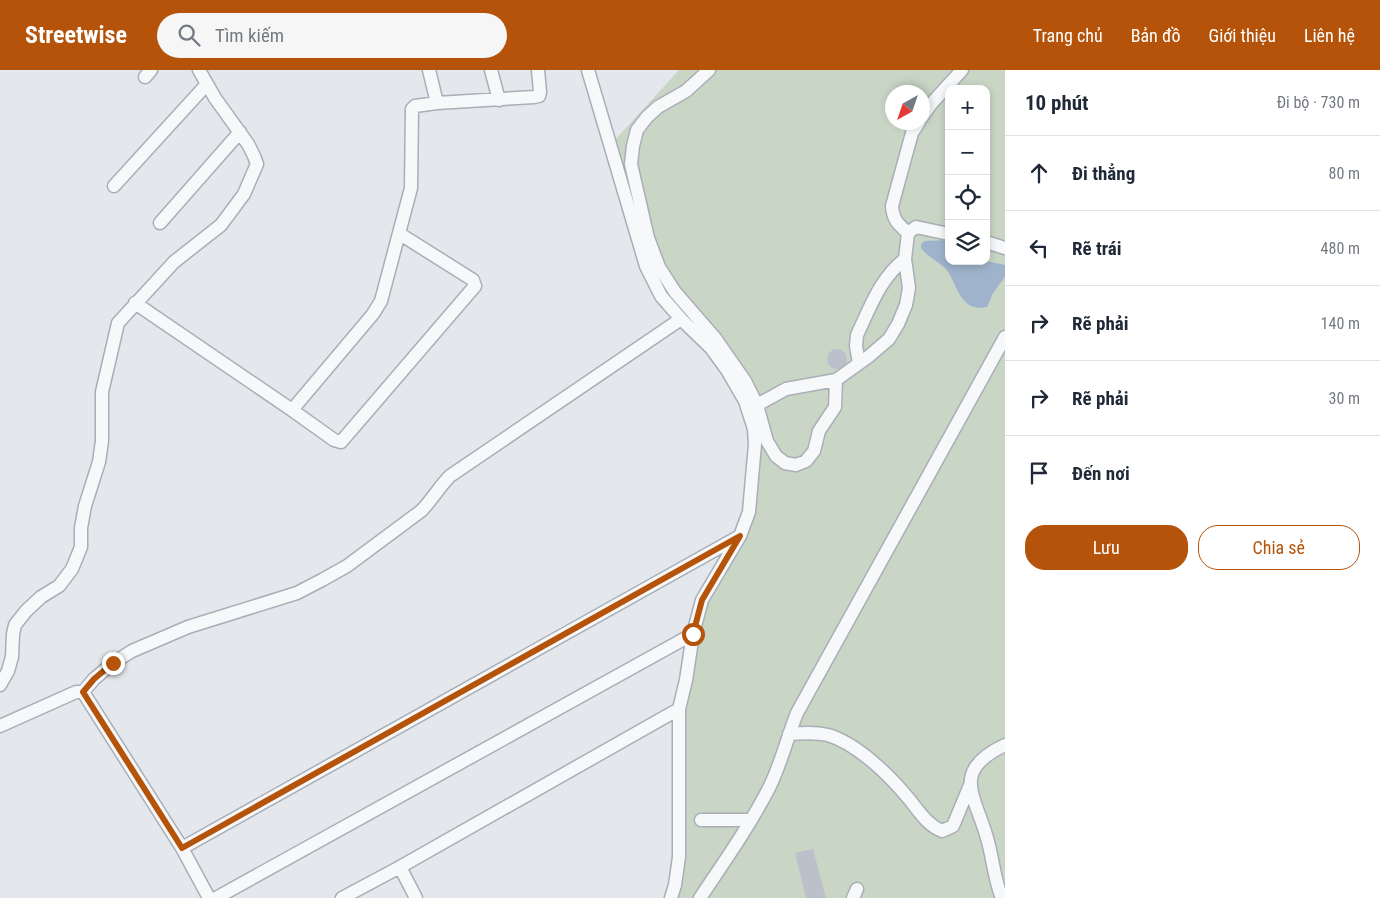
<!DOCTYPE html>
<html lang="vi">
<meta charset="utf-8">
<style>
body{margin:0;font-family:"Roboto Condensed",sans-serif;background:#f6f6f7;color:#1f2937}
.controls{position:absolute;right:15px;top:15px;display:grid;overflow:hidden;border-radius:10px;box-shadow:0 2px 8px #0003}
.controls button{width:45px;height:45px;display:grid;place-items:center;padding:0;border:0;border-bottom:1px solid #e0e1e3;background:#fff;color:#1f2937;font:25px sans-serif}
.compass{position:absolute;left:885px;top:15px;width:45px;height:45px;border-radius:50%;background:#fff;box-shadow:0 2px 8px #0003;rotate:220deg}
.stop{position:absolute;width:15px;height:15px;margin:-11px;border:4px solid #b45309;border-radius:50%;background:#fff}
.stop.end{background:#b45309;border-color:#fff;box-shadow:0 1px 5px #0008}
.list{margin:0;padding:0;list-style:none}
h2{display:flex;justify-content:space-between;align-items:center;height:65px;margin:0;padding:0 20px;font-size:21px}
h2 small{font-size:16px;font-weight:400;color:#747a83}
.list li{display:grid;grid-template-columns:32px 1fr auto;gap:15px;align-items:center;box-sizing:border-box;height:75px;padding:0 20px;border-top:1px solid #e0e1e3}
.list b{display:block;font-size:19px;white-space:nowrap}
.list em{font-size:16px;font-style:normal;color:#747a83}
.actions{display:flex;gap:10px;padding:15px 20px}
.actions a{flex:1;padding:11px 0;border:1px solid #b45309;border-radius:20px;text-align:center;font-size:18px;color:#b45309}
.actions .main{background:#b45309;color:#fff}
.icon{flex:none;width:28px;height:28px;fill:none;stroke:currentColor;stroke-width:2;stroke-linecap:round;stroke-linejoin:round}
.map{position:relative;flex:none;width:1005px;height:828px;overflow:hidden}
header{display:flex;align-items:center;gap:30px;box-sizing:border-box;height:70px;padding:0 25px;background:#b45309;color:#fff}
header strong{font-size:24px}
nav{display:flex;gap:28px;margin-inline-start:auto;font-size:18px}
.search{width:350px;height:45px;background:#f6f6f7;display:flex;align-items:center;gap:12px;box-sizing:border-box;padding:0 18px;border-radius:28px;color:#747a83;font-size:19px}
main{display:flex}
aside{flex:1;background:#fff}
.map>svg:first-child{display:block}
</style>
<header>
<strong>Streetwise</strong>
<div class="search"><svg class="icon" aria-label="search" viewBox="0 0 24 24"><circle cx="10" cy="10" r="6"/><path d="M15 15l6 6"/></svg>Tìm kiếm</div>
<nav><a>Trang chủ</a><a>Bản đồ</a><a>Giới thiệu</a><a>Liên hệ</a></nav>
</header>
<main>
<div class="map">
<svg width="1005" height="828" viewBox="0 0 1005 828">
<rect width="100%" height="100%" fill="#e4e7ec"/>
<path fill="#c9d6c5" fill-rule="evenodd" d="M679 0H1005V828H674L682 639 700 547 752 443 747 330 664 224 613 72ZM949 19H986V191H949ZM892 22H922V52H892Z"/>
<path fill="#9fb4cc" d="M949 170V191H986L1005 195V207L993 223 987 237C958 243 958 212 945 198 937 191 927 186 921 178V174L925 171Z"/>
<path fill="#bbc0ca" d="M827 289a10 10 0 1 1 20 0a10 10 0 1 1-20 0Z
M813 779 826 828H806L795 783Z"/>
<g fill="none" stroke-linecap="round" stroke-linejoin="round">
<g stroke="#a9aeb7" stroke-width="15">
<path id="minor" d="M429 0 437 33
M491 0 499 30
M588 0 646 196 661 226 681 249 711 278 727 300 745 331 754 359 755 374 749 442 740 466 702 530 693 564 686 610 679 639V787L675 815 671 828
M709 0 686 21 658 37 647 47 637 60 633 76 631 94 648 168 659 197 675 222 715 268 745 311 757 335 767 371 776 386 785 393 796 395 806 391 814 381 819 361 835 337 836 310
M145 7 151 0
M922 47 931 34 962 0
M114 116 207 14
M160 153 240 62
M908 163C898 154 893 150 892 136L912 63 919 52
M986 172 1005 178
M135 233 292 340 334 370 341 372 475 216 473 210 400 164
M859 293 856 276 857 265C870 238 880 208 905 189
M757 335 786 319 836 310 868 287 889 269 898 254 906 235 909 218 905 189 908 163 916 157 949 164
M292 340 373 244 381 231 411 118 412 39 415 36 437 33 534 27 539 26 540 22 538 0
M0 615 8 601 12 587 13 564 15 555 26 541 41 527 59 516 72 499 81 477V458L85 436 99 392 102 371V322L118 253 174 192 221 155 244 124 257 94 254 86 248 74 215 28 199 0
M83 622 94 609 113 593 132 581 188 557 297 523 322 510 347 496 421 441C432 430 439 417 450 406L681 249
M0 656 76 622H83L182 778 209 828
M789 664C802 663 815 662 828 665 858 674 890 706 909 729 919 741 927 755 942 761L953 756 970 715
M701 750H751
M182 778 740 466
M400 797 416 828
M216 828 693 564
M342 828 400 797 679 639
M700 828C724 792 749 757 769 718 781 694 787 668 797 643L1005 267
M853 828 857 819
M1002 828C994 809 993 788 987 768 975 725 950 701 1005 675"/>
</g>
<use href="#minor" stroke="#f7f8fa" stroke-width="12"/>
</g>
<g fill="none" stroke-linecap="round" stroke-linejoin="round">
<path stroke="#b45309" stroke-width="6" d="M113 593 94 609 83 622 182 778 740 466 702 530 693 564"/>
</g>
</svg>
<div class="controls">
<button>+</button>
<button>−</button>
<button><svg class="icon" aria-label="locate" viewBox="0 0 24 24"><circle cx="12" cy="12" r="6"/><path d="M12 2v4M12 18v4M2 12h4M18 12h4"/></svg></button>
<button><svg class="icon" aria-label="layers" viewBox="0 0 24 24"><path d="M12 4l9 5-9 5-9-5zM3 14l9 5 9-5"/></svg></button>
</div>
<svg class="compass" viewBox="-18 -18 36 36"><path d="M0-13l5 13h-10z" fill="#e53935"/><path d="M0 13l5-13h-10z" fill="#747a83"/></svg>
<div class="stop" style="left:693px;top:564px"></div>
<div class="stop end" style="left:113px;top:593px"></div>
</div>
<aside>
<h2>10 phút<small>Đi bộ · 730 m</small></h2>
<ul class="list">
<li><svg class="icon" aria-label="ahead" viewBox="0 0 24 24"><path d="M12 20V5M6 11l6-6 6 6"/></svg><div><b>Đi thẳng</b></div><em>80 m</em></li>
<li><svg class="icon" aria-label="left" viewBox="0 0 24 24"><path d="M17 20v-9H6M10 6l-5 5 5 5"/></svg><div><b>Rẽ trái</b></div><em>480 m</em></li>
<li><svg class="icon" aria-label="right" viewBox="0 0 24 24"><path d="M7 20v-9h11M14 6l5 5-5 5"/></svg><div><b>Rẽ phải</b></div><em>140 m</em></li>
<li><svg class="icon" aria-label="right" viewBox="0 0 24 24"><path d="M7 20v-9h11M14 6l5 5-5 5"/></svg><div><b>Rẽ phải</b></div><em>30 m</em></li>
<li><svg class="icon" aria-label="arrive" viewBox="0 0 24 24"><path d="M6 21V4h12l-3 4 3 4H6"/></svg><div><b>Đến nơi</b></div></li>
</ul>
<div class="actions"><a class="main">Lưu</a><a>Chia sẻ</a></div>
</aside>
</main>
